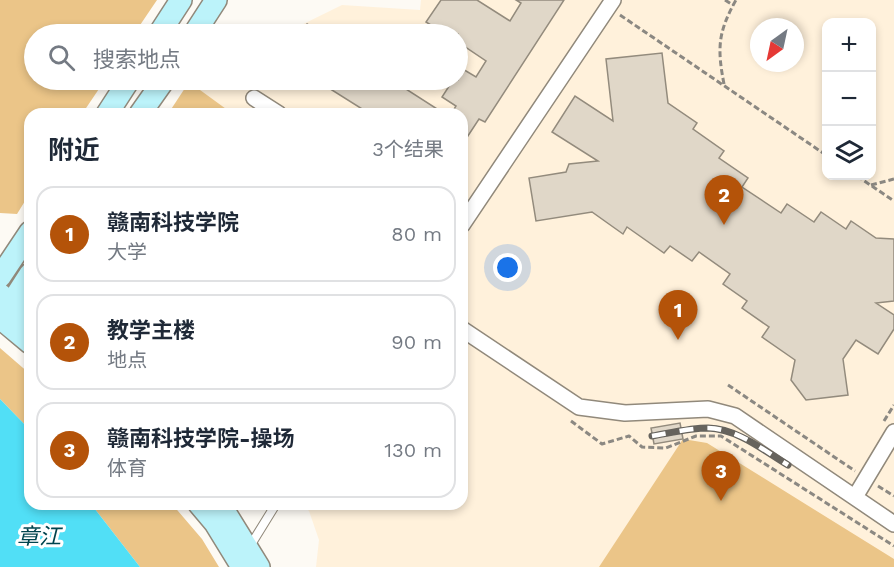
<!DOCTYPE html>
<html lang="zh">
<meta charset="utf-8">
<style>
body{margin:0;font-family:"Work Sans","Noto Sans SC",sans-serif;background:#f2f2f3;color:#1f2937}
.controls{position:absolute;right:18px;top:18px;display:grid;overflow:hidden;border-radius:12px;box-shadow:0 3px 9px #0003}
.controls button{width:54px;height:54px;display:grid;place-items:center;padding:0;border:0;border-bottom:2px solid #e0e1e3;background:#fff;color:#1f2937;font:30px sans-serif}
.compass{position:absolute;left:750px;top:18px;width:54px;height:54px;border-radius:50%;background:#fff;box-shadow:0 3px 9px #0003;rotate:213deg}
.you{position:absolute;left:508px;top:268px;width:21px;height:21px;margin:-15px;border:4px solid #fff;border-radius:50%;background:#1a73e8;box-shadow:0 0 0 9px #1a73e833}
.badge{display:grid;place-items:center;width:39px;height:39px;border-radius:50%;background:#b45309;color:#fff;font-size:20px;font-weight:700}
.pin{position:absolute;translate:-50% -50px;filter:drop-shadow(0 2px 3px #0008)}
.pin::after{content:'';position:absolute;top:32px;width:21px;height:18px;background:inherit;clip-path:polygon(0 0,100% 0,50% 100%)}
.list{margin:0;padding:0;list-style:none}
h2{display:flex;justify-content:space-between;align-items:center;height:78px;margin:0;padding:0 24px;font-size:26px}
h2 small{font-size:20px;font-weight:400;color:#747a83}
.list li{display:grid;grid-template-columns:39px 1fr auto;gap:18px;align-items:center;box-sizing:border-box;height:96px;margin:0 12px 12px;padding:0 12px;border:2px solid #e0e1e3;border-radius:18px}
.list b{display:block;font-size:22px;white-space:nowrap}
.list p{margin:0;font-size:20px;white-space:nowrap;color:#747a83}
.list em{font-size:20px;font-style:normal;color:#747a83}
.icon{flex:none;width:33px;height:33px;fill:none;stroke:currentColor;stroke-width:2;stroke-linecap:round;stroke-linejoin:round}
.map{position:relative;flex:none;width:894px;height:567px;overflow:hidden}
.search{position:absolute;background:#fff;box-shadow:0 3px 9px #0003;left:24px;top:24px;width:444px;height:66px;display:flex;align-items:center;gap:15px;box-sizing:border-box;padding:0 21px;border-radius:33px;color:#747a83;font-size:22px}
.panel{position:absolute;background:#fff;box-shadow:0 3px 9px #0003;left:24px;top:108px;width:444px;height:402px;border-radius:18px}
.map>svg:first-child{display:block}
</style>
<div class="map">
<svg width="894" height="567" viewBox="0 0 894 567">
<rect width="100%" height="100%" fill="#fdfaf4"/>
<path fill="#fff1db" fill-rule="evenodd" d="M421 0H894V567H316L319 540 309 511 301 504H462V114H168L189 82 194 80H458V34H283L342 5 420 10ZM826 22H872V176H826ZM759 27H795V63H759Z"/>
<path fill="#ebc588" d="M0 0H157L134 34H34V80H105L82 114H30V193L17 214 0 213Z
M189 82 233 114H168Z
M0 348 30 374V430L0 399Z
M683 439 707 443 894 559V567H599Z
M91 504H172L202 539 219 567H140Z"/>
<path fill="#51dff6" d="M0 399 30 430V504H91L140 567H0Z"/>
<path fill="#e0d7c8" stroke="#938b7d" stroke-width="1.5" d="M441 0H477L510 21 521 3 516 0H564L485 122 479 119 462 145V114H451L456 106 442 97 453 80H458L461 68 476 77 486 61 458 42V34H445L426 22Z
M307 24 323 34H300Z
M662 53 668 103 697 123 693 129 724 151 719 158 748 178 742 187 781 213 787 204 814 222 821 212 846 229 851 221 876 238 894 239V301L876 303 894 315V329L878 354 856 340 843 359 848 395 806 400 791 380 795 360 762 337 769 327 742 308 747 301 723 284 730 274 699 252 692 261 670 246 664 253 627 227 623 234 592 212 536 221 529 178 566 172 569 164 598 161 552 132 575 96 613 121 606 59Z
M316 80H392L445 114H370Z
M680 423 683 439 654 444 651 428Z"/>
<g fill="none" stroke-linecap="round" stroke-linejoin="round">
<g stroke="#91897b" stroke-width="10">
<path id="service" d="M250 546 276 504"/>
</g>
<g stroke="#91897b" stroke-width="18">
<path id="minor" d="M254 98 279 114
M462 225 613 0
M462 329 579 407 625 413 708 409 735 416 894 524
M855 497 894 432"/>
</g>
<g stroke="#91897b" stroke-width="24">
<path id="secondary" d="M159 34 181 0
M194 34 216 0
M107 114 129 80
M140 114 164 80
M0 277 30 232
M0 294 30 323
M0 318 30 343
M1 319 30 274
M199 504 215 523 242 567
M220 504 259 567"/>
</g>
<path stroke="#8b8882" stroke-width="3" stroke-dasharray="6 3" stroke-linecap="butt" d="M725 0 733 5
M620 15 826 155
M724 84C717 48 718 32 736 0
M857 176 894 201
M871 185 894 179
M728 385 855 471
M571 421 602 444 629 436 642 447 666 448 696 436H721L894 546
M884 421 894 405
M878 486 894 496"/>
<use href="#service" stroke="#fff" stroke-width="8"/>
<use href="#minor" stroke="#fff" stroke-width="15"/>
<use href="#secondary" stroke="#bcf3fa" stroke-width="21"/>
<g stroke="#66635d" stroke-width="7">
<path id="rail" d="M652 436C670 433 690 428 708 428 738 429 763 450 788 465"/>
</g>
<use href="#rail" stroke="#fff" stroke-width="4.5" stroke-dasharray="14" stroke-linecap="butt"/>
</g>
<g text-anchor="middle" stroke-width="6" stroke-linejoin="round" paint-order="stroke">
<g font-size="22" font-style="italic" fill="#00444e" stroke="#fff">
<text x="39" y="544">章江</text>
</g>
</g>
</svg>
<div class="controls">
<button>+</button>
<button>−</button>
<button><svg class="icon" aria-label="layers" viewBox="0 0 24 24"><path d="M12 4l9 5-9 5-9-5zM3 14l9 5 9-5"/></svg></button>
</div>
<svg class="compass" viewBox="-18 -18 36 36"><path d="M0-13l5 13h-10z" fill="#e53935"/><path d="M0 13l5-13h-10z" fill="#747a83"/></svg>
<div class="you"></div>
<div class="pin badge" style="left:678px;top:340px">1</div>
<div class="pin badge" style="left:724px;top:225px">2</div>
<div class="pin badge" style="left:721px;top:501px">3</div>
<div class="search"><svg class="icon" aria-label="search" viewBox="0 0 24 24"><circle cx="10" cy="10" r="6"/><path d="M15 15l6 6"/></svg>搜索地点</div>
<section class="panel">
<h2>附近<small>3个结果</small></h2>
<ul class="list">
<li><span class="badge">1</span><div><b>赣南科技学院</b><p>大学</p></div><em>80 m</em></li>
<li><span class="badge">2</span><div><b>教学主楼</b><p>地点</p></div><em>90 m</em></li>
<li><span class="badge">3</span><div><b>赣南科技学院-操场</b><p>体育</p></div><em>130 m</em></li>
</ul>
</section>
</div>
